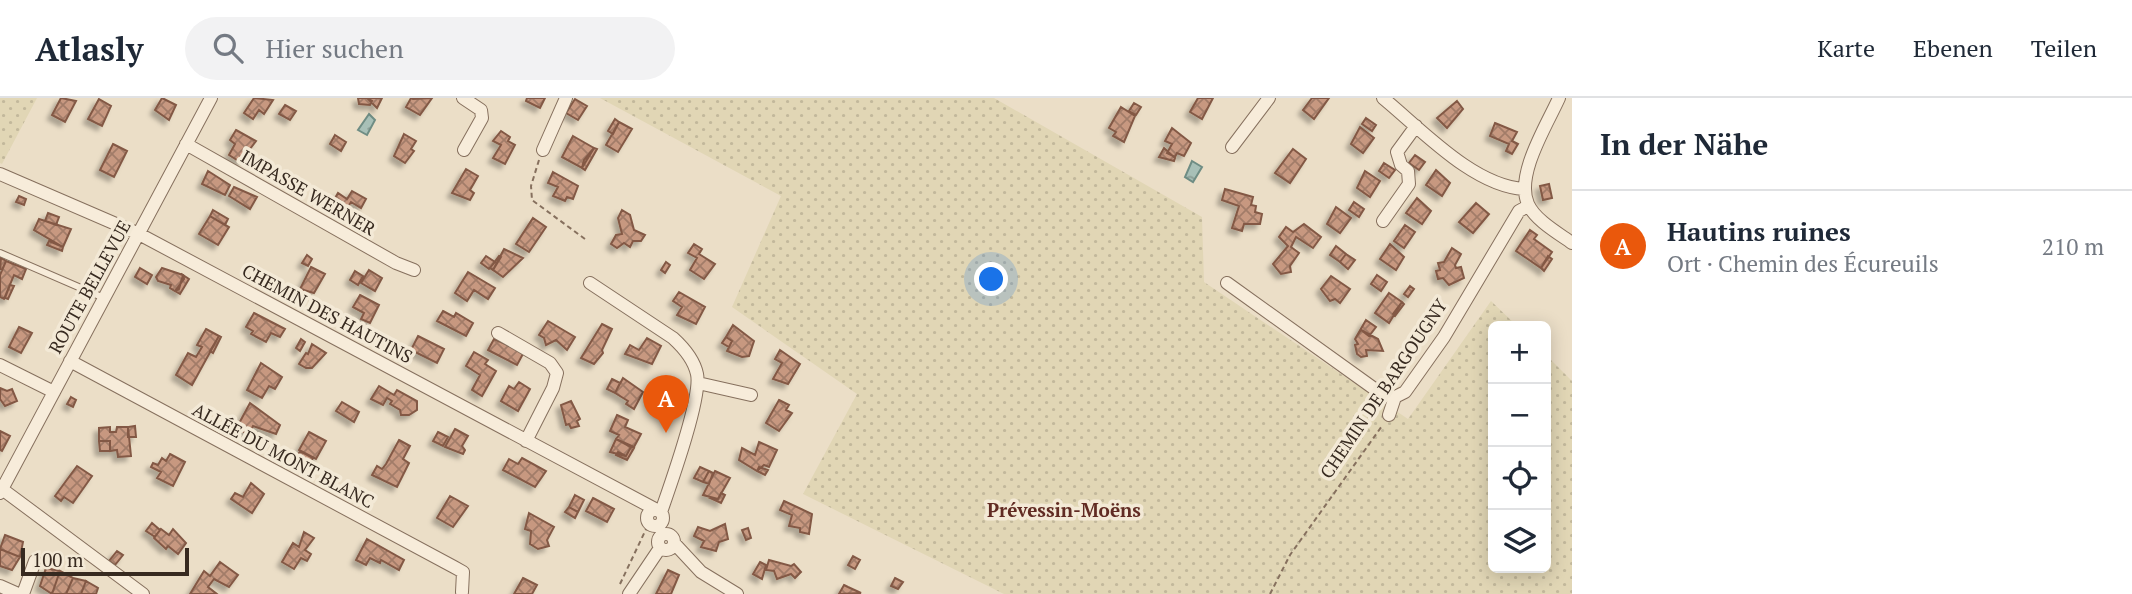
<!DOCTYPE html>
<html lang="de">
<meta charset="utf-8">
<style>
body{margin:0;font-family:"PT Serif",serif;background:#f2f2f3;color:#1f2937}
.controls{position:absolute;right:21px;bottom:21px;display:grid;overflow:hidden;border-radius:10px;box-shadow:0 4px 18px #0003}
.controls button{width:63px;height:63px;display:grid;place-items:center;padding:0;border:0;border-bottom:2px solid #e0e1e3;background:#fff;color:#1f2937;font:35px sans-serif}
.scale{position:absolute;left:21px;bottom:18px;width:168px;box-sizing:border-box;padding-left:7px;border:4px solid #372a20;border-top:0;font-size:19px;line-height:24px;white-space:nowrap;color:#372a20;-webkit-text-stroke:5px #f3e9d6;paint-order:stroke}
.you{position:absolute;left:992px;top:182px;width:24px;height:24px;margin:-18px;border:5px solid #fff;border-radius:50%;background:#1a73e8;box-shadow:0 0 0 10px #1a73e833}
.badge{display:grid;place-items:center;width:46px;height:46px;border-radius:50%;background:#ea580c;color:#fff;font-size:23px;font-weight:700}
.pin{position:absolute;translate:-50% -58px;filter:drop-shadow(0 2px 4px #0008)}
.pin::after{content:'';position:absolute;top:37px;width:24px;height:21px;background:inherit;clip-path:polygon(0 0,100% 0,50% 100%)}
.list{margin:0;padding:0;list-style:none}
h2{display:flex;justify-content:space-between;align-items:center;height:91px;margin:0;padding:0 28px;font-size:30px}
h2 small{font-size:23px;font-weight:400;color:#747a83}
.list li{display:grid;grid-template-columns:46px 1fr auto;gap:21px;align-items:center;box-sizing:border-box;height:112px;padding:0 28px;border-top:2px solid #e0e1e3}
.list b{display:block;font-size:26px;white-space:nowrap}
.list p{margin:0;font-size:23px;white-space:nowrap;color:#747a83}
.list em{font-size:23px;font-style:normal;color:#747a83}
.icon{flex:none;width:38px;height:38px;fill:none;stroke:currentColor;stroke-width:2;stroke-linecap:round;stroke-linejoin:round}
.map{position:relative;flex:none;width:1572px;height:496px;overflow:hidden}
header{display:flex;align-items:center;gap:42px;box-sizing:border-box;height:98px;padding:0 35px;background:#fff;border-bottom:2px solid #e0e1e3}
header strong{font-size:33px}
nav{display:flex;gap:38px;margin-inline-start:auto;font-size:24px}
.search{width:490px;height:63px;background:#f2f2f3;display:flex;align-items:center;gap:18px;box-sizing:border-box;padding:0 24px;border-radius:38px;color:#747a83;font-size:26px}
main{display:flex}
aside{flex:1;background:#fff}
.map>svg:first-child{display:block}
</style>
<header>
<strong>Atlasly</strong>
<div class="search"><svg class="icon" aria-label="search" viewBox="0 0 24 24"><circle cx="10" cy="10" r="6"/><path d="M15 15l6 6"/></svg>Hier suchen</div>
<nav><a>Karte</a><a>Ebenen</a><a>Teilen</a></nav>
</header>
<main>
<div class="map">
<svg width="1572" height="496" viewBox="0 0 1572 496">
<defs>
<pattern id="farmland-dots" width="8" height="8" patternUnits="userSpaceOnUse" patternTransform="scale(1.75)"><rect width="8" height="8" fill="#e1d6b5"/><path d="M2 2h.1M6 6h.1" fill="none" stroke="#c2b89b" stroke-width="1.8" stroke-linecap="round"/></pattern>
<pattern id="water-ripples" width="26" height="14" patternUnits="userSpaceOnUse" patternTransform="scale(1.75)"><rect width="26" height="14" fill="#a8c0b7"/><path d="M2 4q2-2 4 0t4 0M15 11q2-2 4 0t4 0" fill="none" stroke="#8a9c94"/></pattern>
<pattern id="building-cross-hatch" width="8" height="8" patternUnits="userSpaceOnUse" patternTransform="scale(1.75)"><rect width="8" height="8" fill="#c79880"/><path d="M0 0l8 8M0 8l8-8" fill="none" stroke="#a27c68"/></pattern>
<filter id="shadow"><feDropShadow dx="-4.5" dy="4.5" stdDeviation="2" flood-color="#0004"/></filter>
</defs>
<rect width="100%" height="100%" fill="#ebdec7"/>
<path fill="url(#farmland-dots)" d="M0 0H37L2 66 0 65Z
M600 0H994L1202 119 1204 184 1408 321 1491 203 1517 228H1493V470H1546V257L1572 283V496H1004L803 396 857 296 732 209 781 98Z"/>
<path fill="url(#water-ripples)" stroke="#6f8d84" stroke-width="2" d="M369 16 375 22 367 37 358 32Z
M1192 63 1202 69 1193 84 1185 79Z"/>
<path fill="url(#building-cross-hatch)" stroke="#835945" stroke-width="2" filter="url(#shadow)" d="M61 0 76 3 65 24 52 17Z
M162 0 176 7 169 22 155 12Z
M254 0 273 2 264 16 259 12 253 21 244 15Z
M358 0H367L372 3 370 7 359 6Z
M367 0H382L377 10Z
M411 0 413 1 432 0 420 17 406 9Z
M527 0H545L540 10 526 3Z
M1198 0H1213L1202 21 1190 14Z
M1312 0H1329L1314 21 1303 12Z
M99 1 111 8 102 28 88 21Z
M575 1 587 8 578 22 566 15Z
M1457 3 1463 11 1447 30 1437 20Z
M1134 5 1141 9 1136 17 1129 13Z
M285 7 296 13 290 22 279 16Z
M1121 9 1135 18 1124 44 1113 38 1116 34 1109 30Z
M1366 20 1376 27 1372 33 1362 26Z
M615 21 619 24 613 36 608 33Z
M619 24 632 31 618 54 606 47Z
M1495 25 1517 34 1512 43 1518 46 1512 56 1506 53 1509 46 1490 38Z
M1360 29 1374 40 1363 55 1351 46Z
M1172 30 1191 45 1184 58 1177 55 1175 59 1167 55 1172 46 1165 43Z
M236 32 256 43 240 64 229 57 235 46 230 42Z
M501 33 510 39 508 43 515 47 505 66 493 60 501 47 493 43Z
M404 36 416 43 411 51 414 53 405 65 394 58Z
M335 37 346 44 341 53 330 46Z
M573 38 594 50 582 70 562 59Z
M113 46 127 53 114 79 100 72Z
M594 50 597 51 585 72 582 70 584 62Z
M1164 50 1175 60 1174 63 1159 59Z
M1293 51 1306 61 1290 85 1275 75Z
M1415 57 1425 64 1419 72 1409 65Z
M1384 65 1395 72 1389 80 1379 73Z
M466 71 478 78 470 92 474 95 470 102 452 95Z
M1436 72 1450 85 1442 98 1426 87Z
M208 73 230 87 225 97 202 86Z
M1365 73 1380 83 1370 99 1357 90Z
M553 74 578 88 573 101 567 99 565 103 553 98 558 89 548 85Z
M1549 86 1552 100 1543 102 1540 88Z
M234 89 257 99 250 111 229 98Z
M1225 91 1253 99 1251 107 1256 108 1255 114 1262 116 1260 126H1244L1242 133 1232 130 1239 108 1222 102Z
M352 93 366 101 361 110 351 104 344 115 331 107 338 95 347 101Z
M19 98 26 101 24 107 16 104Z
M1417 100 1431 113 1422 126 1406 115Z
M1354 104 1364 111 1359 119 1349 112Z
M1476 105 1489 116 1473 135 1459 124Z
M1336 109 1351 120 1340 135 1327 126Z
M213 112 228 121 225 127 210 118Z
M622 112 630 117 634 132 645 137 641 143H633L630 149 624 145 617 150 611 146 616 137 622 136 618 120Z
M48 115 59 119 56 127 45 123Z
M210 118 229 129 218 147 199 136Z
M533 120 546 129 529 154 516 146Z
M39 121 71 131 63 149 34 132Z
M1304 126 1321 139 1313 150 1296 139 1291 149 1299 155 1290 168 1291 174 1281 176 1273 166 1288 148 1279 139 1286 129 1293 134Z
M1405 127 1415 134 1404 150 1394 143Z
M1530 132 1537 137 1534 141 1552 154 1541 170 1516 153Z
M49 143 63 149 62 153 47 147Z
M694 146 702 151 699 156 715 166 704 181 690 172 697 160 688 155Z
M1390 146 1404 159 1396 172 1380 161Z
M1336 148 1346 156 1340 164 1330 157Z
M1452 150 1461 156 1455 167 1456 170 1461 169 1464 180 1449 187 1443 180 1438 181 1436 173 1440 172 1438 165 1444 164Z
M504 151 523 160 503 179 493 172Z
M1346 156 1355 162 1348 171 1340 164Z
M307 157 312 161 308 168 302 165Z
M486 158 495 164 489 171 481 165Z
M499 158 501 159 493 172 490 170Z
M1548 158 1552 161 1544 173 1541 170Z
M1 160 6 163 2 172 0 171Z
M6 163 26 171 22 181 14 177 4 201 0 199V177Z
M666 164 670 167 665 175 661 172Z
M311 169 325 176 314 195 300 191Z
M140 170 152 177 147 186 135 179Z
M162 170 183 177 179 191 175 193 170 190 171 187 158 183 156 179Z
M369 172 382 180 375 193 361 185Z
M355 173 363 178 358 187 350 182Z
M468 174 495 190 488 201 474 192 467 203 455 195Z
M183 177 189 181 180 196 175 193 184 181Z
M1377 177 1387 184 1381 193 1371 186Z
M1331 178 1350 191 1340 205 1335 201 1330 203 1321 191Z
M10 187 14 188 8 201 5 200Z
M1410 188 1414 191 1408 199 1404 196Z
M679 194 705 209 696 226 677 217 682 209 673 203Z
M1389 195 1402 204 1389 225 1375 215Z
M360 197 379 207 370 225 361 221 364 215 353 209Z
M1402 204 1404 206 1395 218 1393 216Z
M443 213 454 219 456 215 473 225 466 238 437 223Z
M254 215 285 231 280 239 271 235 266 244 251 236 253 233 246 229Z
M1366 222 1376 229 1369 238 1361 232 1355 241Z
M548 223 575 239 567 252 556 242 546 247 544 240 539 237Z
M602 226 612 231 602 252 603 255 594 266 581 260Z
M733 227 754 243 749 258 742 259 727 253 732 243 726 239Z
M19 229 32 235 21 255 9 249Z
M206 231 219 238 192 287 176 277 188 255 196 259 202 249 197 247Z
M1361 232 1378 241 1383 253 1366 252 1367 258 1361 259 1357 256 1355 247 1358 246 1355 241Z
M219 238 221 239 213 255 210 253Z
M418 238 444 251 437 265 411 252Z
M726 239 732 243 729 249 722 245Z
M647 240 661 248 652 266 625 256 630 247 639 252Z
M301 241 305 244 300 253 296 250Z
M494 241 524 254 517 267 488 252Z
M312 246 326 255 312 270H306L299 266 306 255 308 256Z
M780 252 800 266 788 286 773 281 782 265 775 261Z
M474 254 488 262 485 266 496 273 482 298 472 292 480 277 466 268Z
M261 265 282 279 275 291 269 288 262 300 247 292Z
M623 280 643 294 634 311 626 306 628 303 615 295Z
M612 281 620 285 615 295 607 291Z
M519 284 530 291 518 313 501 303 509 288 514 291Z
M379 288 394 297 397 292 417 303V312L409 317H401L400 312 390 306 392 303 387 300 383 307 371 301Z
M0 290 7 293 12 291 17 303 5 308 0 301Z
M71 299 76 302 73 309 67 306Z
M779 302 789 307 786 312 792 315 779 333 766 325Z
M571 303 580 321 577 323 579 328 571 330 569 326 566 327 561 307Z
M342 304 359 314 354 324 336 313Z
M250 305 280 327 276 336 253 328 249 336 236 331Z
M617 317 628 322 625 329 641 336 634 349 616 341 619 337 610 333Z
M135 328 136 339H128V329Z
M110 329V334H116L117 329H128L131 358 118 359 117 352 110 353V343H99V330Z
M455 331 468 338 462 348 465 352 463 356 445 349Z
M0 333 10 338 2 353 0 352Z
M309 334 326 343 316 361 299 352Z
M438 334 448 339 443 348 433 343Z
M616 341 631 349 626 358 610 354Z
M399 342 410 348 403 361 409 365 397 389 372 377 377 368 382 371 386 366Z
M99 343H110V353H100Z
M759 344 777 352 769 369 764 367 757 373 739 362 742 350 755 357Z
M631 349 634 350 627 362 616 357 618 354 626 358Z
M300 353 313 360 309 368 296 361Z
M170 356 185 364 173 388 157 380 161 374 151 369 153 365 158 367 162 360 166 363Z
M522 360 546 373 535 389 503 372 509 361 518 366Z
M77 368 92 378 73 405 64 399 61 403 55 398Z
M700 369 709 373 703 384 694 380Z
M759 369 768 372 765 377 757 373Z
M709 373 713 375 709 386 703 384Z
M715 373 730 380 718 401 703 397Z
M251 385 264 396 252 415 231 401 235 395 243 399Z
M721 395 725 397 721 405 708 399 718 401Z
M575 397 584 402 578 414 569 409Z
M450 398 468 408 453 429 437 420Z
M593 400 614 411 607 424 586 413Z
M784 403 812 416 809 436 800 434V430L789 428 792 417 780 412Z
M569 409 578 414 575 420 565 414Z
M529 415 554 429 547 442 549 448 538 451 530 446 531 433 525 431Z
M152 425 160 432 155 439 146 433Z
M725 426 728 441 719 444 716 453 701 449 704 443 694 438 698 429 710 433Z
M748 430 751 440 746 442 742 432Z
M161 431 169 437 173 431 186 445 178 456 168 448 166 451 154 440Z
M304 434 314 440 305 452 311 456 307 463 301 460 294 471 282 464 293 445 299 449Z
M5 437 23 444 20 459 0 451Z
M367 441 404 462 399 472 381 462 380 465 370 460 366 467 356 462Z
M0 451 20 459 12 472 0 468Z
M117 453 123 457 115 467 109 463Z
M853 458 860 462 855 471 848 467Z
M769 462 791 468 794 466 801 474 795 480 791 476 777 481 774 473 766 472Z
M220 464 238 477 229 489 214 481 208 489 217 496H190L204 473 210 478Z
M760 464 766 467 762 481 753 476Z
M46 470 60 473 52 496 40 488Z
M668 472 679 477 671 496H656Z
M60 473 73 480 66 496H52Z
M73 480 86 483 81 496H66Z
M523 480 537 487 532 496H514Z
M895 480 903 484 898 491 891 488Z
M86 483 98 490 96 496H81Z
M844 487 848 489 861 495 839 496Z"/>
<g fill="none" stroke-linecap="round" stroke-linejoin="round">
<g stroke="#86705e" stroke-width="8">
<path id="service" d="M0 155 104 200"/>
</g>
<g stroke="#86705e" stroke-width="14">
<path id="minor" d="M463 0 481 12 482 20 464 52
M1383 0C1421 31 1473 88 1524 91
M1559 0C1547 27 1515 77 1528 106 1535 122 1558 135 1572 145
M186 46 396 165 414 172
M1232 49 1269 0
M543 52 566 0
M0 76 139 136 655 411
M1383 123 1409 86 1408 73 1401 67 1397 54 1416 28
M590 185 673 240C684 250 694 262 697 276 702 299 670 388 661 414
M1227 185 1383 297 1395 299
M498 235 550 265 557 275 553 290 526 343
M70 263 454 469 463 474 462 494
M0 267 54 294
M698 285 751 297
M1389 317 1395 299 1405 294 1444 239 1519 113 1528 108
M2 391 143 496
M0 395 211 0
M647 420a8 8 0 1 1 16 0a8 8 0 1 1-16 0Z
M658 444a8 8 0 1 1 16 0a8 8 0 1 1-16 0Z
M674 445 701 474 737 496
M0 488 18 496
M23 496 35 463
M629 496 660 450"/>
</g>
<path stroke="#86705e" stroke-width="2" stroke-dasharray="5 3.5" stroke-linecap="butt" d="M539 62 531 88 532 102 585 141
M620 486 649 425
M1270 496 1290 457 1382 328"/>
<use href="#service" stroke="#f7ecda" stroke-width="6"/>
<use href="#minor" stroke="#f7ecda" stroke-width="12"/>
</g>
<g text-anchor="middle" stroke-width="7" stroke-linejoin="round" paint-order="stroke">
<g font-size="18" fill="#372a20" stroke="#f3e9d6">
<text transform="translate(308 95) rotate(30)" y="6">IMPASSE WERNER</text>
<text transform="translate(90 189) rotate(-61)" y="6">ROUTE BELLEVUE</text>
<text transform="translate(327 216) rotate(28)" y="6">CHEMIN DES HAUTINS</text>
<text transform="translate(1384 291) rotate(-56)" y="6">CHEMIN DE BARGOUGNY</text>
<text transform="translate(283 358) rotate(28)" y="6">ALLÉE DU MONT BLANC</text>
</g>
<g font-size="19" font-weight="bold" fill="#612b23" stroke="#f3e9d6">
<text x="1064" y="419">Prévessin-Moëns</text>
</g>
</g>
</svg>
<div class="controls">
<button>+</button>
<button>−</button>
<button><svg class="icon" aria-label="locate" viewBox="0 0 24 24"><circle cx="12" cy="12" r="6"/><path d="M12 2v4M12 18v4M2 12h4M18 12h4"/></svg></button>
<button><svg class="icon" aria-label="layers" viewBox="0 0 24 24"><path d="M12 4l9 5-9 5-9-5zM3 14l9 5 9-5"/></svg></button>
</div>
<div class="scale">100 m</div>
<div class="you"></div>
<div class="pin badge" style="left:666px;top:335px">A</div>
</div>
<aside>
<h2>In der Nähe<small></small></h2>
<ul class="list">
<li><span class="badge">A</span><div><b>Hautins ruines</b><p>Ort · Chemin des Écureuils</p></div><em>210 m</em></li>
</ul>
</aside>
</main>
